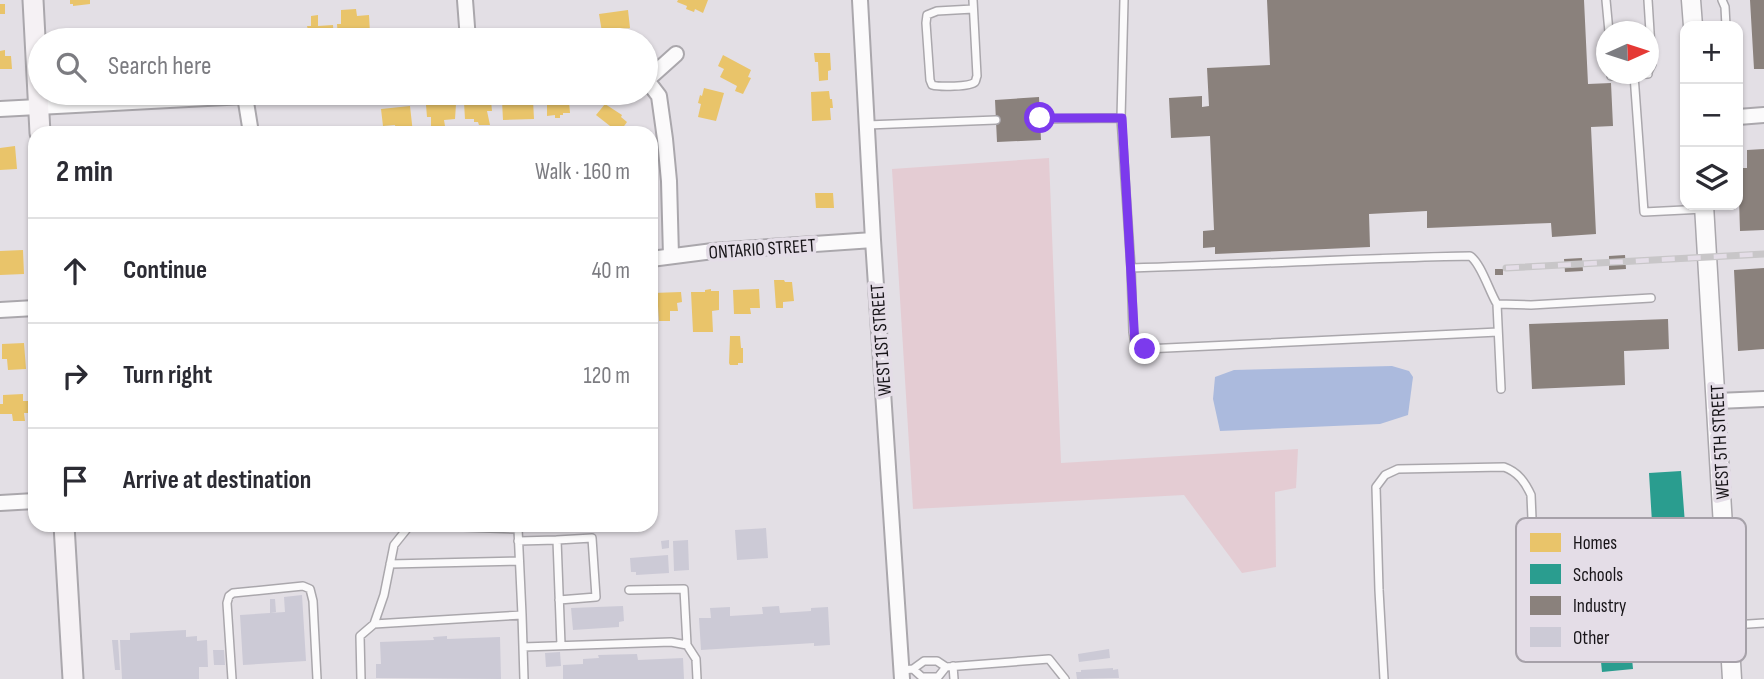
<!DOCTYPE html>
<meta charset="utf-8">
<style>
body{margin:0;font-family:"Sofia Sans Condensed",sans-serif;background:#f7f7f7;color:#2b2b33}
.controls{position:absolute;right:21px;top:21px;display:grid;overflow:hidden;border-radius:14px;box-shadow:0 2px 5px #0004}
.controls button{width:63px;height:63px;display:grid;place-items:center;padding:0;border:0;border-bottom:2px solid #e1e1e2;background:#fff;color:#2b2b33;font:35px sans-serif}
.compass{position:absolute;left:1596px;top:21px;width:63px;height:63px;border-radius:50%;background:#fff;box-shadow:0 2px 5px #0004;rotate:87deg}
.stop{position:absolute;width:21px;height:21px;margin:-16px;border:5px solid #7c3aed;border-radius:50%;background:#fff}
.stop.end{background:#7c3aed;border-color:#fff;box-shadow:0 2px 7px #0008}
.list{margin:0;padding:0;list-style:none}
h2{display:flex;justify-content:space-between;align-items:center;height:91px;margin:0;padding:0 28px;font-size:30px}
h2 small{font-size:23px;font-weight:400;color:#7c7c81}
.list li{display:grid;grid-template-columns:46px 1fr auto;gap:21px;align-items:center;box-sizing:border-box;height:105px;padding:0 28px;border-top:2px solid #e1e1e2}
.list b{display:block;font-size:26px;white-space:nowrap}
.list em{font-size:23px;font-style:normal;color:#7c7c81}
.icon{flex:none;width:38px;height:38px;fill:none;stroke:currentColor;stroke-width:2;stroke-linecap:round;stroke-linejoin:round}
.map{position:relative;flex:none;width:1764px;height:679px;overflow:hidden}
.search{position:absolute;background:#fff;box-shadow:0 2px 5px #0004;left:28px;top:28px;width:630px;height:77px;display:flex;align-items:center;gap:18px;box-sizing:border-box;padding:0 24px;border-radius:38px;color:#7c7c81;font-size:26px}
.panel{position:absolute;background:#fff;box-shadow:0 2px 5px #0004;left:28px;top:126px;width:630px;height:406px;border-radius:21px}
.map>svg:first-child{display:block}
</style>
<div class="map">
<svg width="1764" height="679" viewBox="0 0 1764 679">
<rect width="100%" height="100%" fill="#e3dfe5"/>
<path fill="#e4ccd3" d="M1049 158 1061 463 1298 449 1296 488 1275 492 1276 567 1242 573 1184 495 913 509 892 169Z"/>
<path fill="#abbadd" d="M1392 366 1409 371 1413 377 1408 415 1380 424 1220 431 1213 399 1215 377 1234 370Z"/>
<path fill="#e9c46a" d="M70 0H90V4L73 6V4H70Z
M678 0H708L703 13 695 9 694 12 686 9 687 6 677 2Z
M0 4H5V14H0Z
M356 9 357 16 369 15 370 34 361 35V40L338 39 337 24H341V10Z
M628 10 630 28 622 29 623 32 615 33V30L602 32 599 14Z
M318 15V26L333 25 334 40H308L307 32H312V30H308L307 26H311V16Z
M5 50V56H11L12 69H0V51Z
M814 53H830L831 70 828 71V80L819 81 818 62H815Z
M723 55 751 70 748 77 751 78 743 94 735 91 737 86 720 77 724 69 718 66Z
M704 88 724 93 716 121 698 117 701 104 698 103 700 95 702 96Z
M829 91 830 99H832L833 108H830L831 120 812 121 811 92Z
M525 98V100H533L534 119 503 120 502 101Z
M479 99H485V101H491L492 111H487L490 125H479L478 122H474V119H465L464 102H480Z
M547 99H562L563 102H569L570 113H563V115H560V118H555V115L547 116Z
M454 101V104H456L455 119 444 120 445 126 431 127V117H427L426 105 437 104 436 102Z
M605 104 622 115 621 117 627 122 619 133 596 115Z
M410 106 413 133H396L395 125 383 126 381 109Z
M15 146 17 169 0 170V148Z
M815 193H833L834 208H816Z
M23 250 24 274 0 275V251Z
M774 280H784L785 282H792L794 301 783 302V308H776Z
M711 289V291H719V310L712 311 713 332H693L691 292H705V290Z
M759 289 760 308H750L751 314H734L733 290Z
M681 292 682 302 677 303 678 311H670V321H659L658 306H653V293Z
M730 336H740L741 348H743V363H738V365H730L729 363Z
M24 343 26 369 8 370 7 359H2V344Z
M23 394V401H28V413H24L25 421H13L12 414H0V404H3V395Z"/>
<path fill="#2a9d8f" d="M1681 471 1686 537 1672 538 1673 542 1662 543V539H1653L1649 473Z
M1630 637 1633 669 1602 672 1599 641Z"/>
<path fill="#8a817c" d="M1267 0H1584L1588 84 1611 83 1613 126 1591 127 1596 234 1552 237 1551 223 1427 228V211L1369 214 1370 247 1215 254V247L1203 248V231L1214 230 1210 136 1171 138 1169 98 1202 96V107L1209 106 1207 68 1270 65Z
M1750 0H1764V69H1754Z
M1039 97 1041 140 997 142 995 100Z
M1764 149V230L1740 231 1738 168H1747V150Z
M1625 255 1626 269 1609 270V256Z
M1582 258 1583 271 1565 272 1564 259Z
M1764 268V349L1738 351 1734 270Z
M1495 269H1503V275H1495Z
M1668 319 1669 349 1624 351 1625 385 1532 389 1529 324Z"/>
<path fill="#cccad6" d="M766 528 768 558 737 560 735 530Z
M669 540V548L662 549 661 541Z
M688 540 689 570 674 571 673 541Z
M668 555 669 573 636 575V572H631L630 558Z
M302 595 306 661 243 665 240 615 285 612 284 597Z
M270 599H275L276 612 270 613Z
M623 606 624 621 619 622V627L573 630 571 608Z
M779 606 780 613 811 611V608L828 607 830 645 814 646V643L701 650 699 618H711L710 608 730 607V616L763 614 762 607Z
M186 630V637L197 636V641L207 640 208 667H199V679H122L120 640H130V633Z
M447 636V639L500 637 501 679 376 678V664H381L380 642 434 640 433 637Z
M112 640H118L120 670H115Z
M1109 649 1110 658 1079 662 1078 654Z
M213 650H224L225 665H214Z
M560 652 561 666 546 667 545 653Z
M637 654 638 660 683 658 684 679H563V665L583 664V659L599 658 598 655Z
M1113 668V670L1118 669 1119 678 1077 679 1076 672H1081V670Z"/>
<g fill="none" stroke-linecap="round" stroke-linejoin="round">
<g stroke="#aaa7ac" stroke-width="10">
<path id="service" d="M973 0 977 76C976 78 976 81 975 82 970 87 939 87 932 85L930 80 926 23 927 15 937 11 973 9
M1606 0 1609 32
M1648 0 1652 64 1648 72
M1722 0 1725 7 1726 26
M1611 74V76L1648 74
M1634 75 1644 212 1704 209
M1121 118 1124 0
M1040 119 1121 118 1131 268C1244 265 1357 258 1470 256 1481 263 1489 291 1497 304L1531 305 1651 298
M867 125 996 120
M1131 268 1133 332 1135 345 1145 349 1498 332
M1497 304 1501 389
M518 541 557 540
M390 564 519 561
M559 600 596 597 592 538 557 540 561 645
M1686 601 1617 604 1614 570 1679 566 1685 577 1687 628
M374 624 384 595 394 545 410 525 518 529 522 615
M687 645 696 659 697 679
M523 647 671 642 687 645 684 589 629 590
M1636 650 1662 647 1687 628 1764 623
M953 666 954 679
M913 669 922 677H938L946 667
M902 670 913 669 924 661H937L946 667 1049 659 1065 679
M232 679 227 603 229 596 233 593 303 586 310 589 313 601 317 679
M361 679 360 636 374 624 522 615 524 679
M1384 679 1379 590 1376 487 1385 475 1398 469 1504 467C1518 472 1525 482 1531 495L1535 590"/>
</g>
<g stroke="#aaa7ac" stroke-width="18">
<path id="minor" d="M465 0 468 40
M860 0 873 240 902 679
M646 79 659 96 665 139 669 181 671 256
M647 80 676 54
M245 96 251 133
M0 109 245 96 262 93
M1738 117 1764 115
M651 259 713 251 873 240
M0 310 35 308
M1717 401 1764 399
M0 503 35 501"/>
</g>
<g stroke="#aaa7ac" stroke-width="21">
<path id="tertiary" d="M1691 0 1693 26
M1704 205 1732 679"/>
</g>
<g stroke="#aaa7ac" stroke-width="23">
<path id="secondary" d="M33 0 40 133
M64 525 73 679"/>
</g>
<use href="#service" stroke="#fbfafb" stroke-width="7"/>
<use href="#minor" stroke="#fbfafb" stroke-width="14"/>
<use href="#tertiary" stroke="#fbfafb" stroke-width="18"/>
<use href="#secondary" stroke="#f5f1f4" stroke-width="19"/>
<g stroke="#c8c6c8" stroke-width="7">
<path id="rail" d="M1506 268 1764 254"/>
</g>
<use href="#rail" stroke="#e4dde7" stroke-width="4.5" stroke-dasharray="13" stroke-linecap="butt"/>
</g>
<g fill="none" stroke-linecap="round" stroke-linejoin="round">
<path stroke="#7c3aed" stroke-width="9" d="M1040 118H1122L1135 345 1145 349"/>
</g>
<g text-anchor="middle" stroke-width="7" stroke-linejoin="round" paint-order="stroke">
<g font-size="19" fill="#171418" stroke="#e4dde7">
<text transform="translate(762 248) rotate(-4)" y="7">ONTARIO STREET</text>
<text transform="translate(880 340) rotate(-94)" y="7">WEST 1ST STREET</text>
<text transform="translate(1719 442) rotate(-93)" y="7">WEST 5TH STREET</text>
</g>
</g>
<rect x="1516" y="518" width="230" height="144" rx="10" fill="#e4dde7" stroke="#a6a1a9" stroke-width="2"/>
<rect x="1530" y="533" width="31" height="19" fill="#e9c46a"/>
<rect x="1530" y="564" width="31" height="20" fill="#2a9d8f"/>
<rect x="1530" y="596" width="31" height="19" fill="#8a817c"/>
<rect x="1530" y="627" width="31" height="20" fill="#cccad6"/>
<g font-size="19" fill="#171418">
<text x="1573" y="549">Homes</text>
<text x="1573" y="581">Schools</text>
<text x="1573" y="612">Industry</text>
<text x="1573" y="644">Other</text>
</g>
</svg>
<div class="controls">
<button>+</button>
<button>−</button>
<button><svg class="icon" aria-label="layers" viewBox="0 0 24 24"><path d="M12 4l9 5-9 5-9-5zM3 14l9 5 9-5"/></svg></button>
</div>
<svg class="compass" viewBox="-18 -18 36 36"><path d="M0-13l5 13h-10z" fill="#e53935"/><path d="M0 13l5-13h-10z" fill="#7c7c81"/></svg>
<div class="stop" style="left:1040px;top:118px"></div>
<div class="stop end" style="left:1145px;top:349px"></div>
<div class="search"><svg class="icon" aria-label="search" viewBox="0 0 24 24"><circle cx="10" cy="10" r="6"/><path d="M15 15l6 6"/></svg>Search here</div>
<section class="panel">
<h2>2 min<small>Walk · 160 m</small></h2>
<ul class="list">
<li><svg class="icon" aria-label="ahead" viewBox="0 0 24 24"><path d="M12 20V5M6 11l6-6 6 6"/></svg><div><b>Continue</b></div><em>40 m</em></li>
<li><svg class="icon" aria-label="right" viewBox="0 0 24 24"><path d="M7 20v-9h11M14 6l5 5-5 5"/></svg><div><b>Turn right</b></div><em>120 m</em></li>
<li><svg class="icon" aria-label="arrive" viewBox="0 0 24 24"><path d="M6 21V4h12l-3 4 3 4H6"/></svg><div><b>Arrive at destination</b></div></li>
</ul>
</section>
</div>
